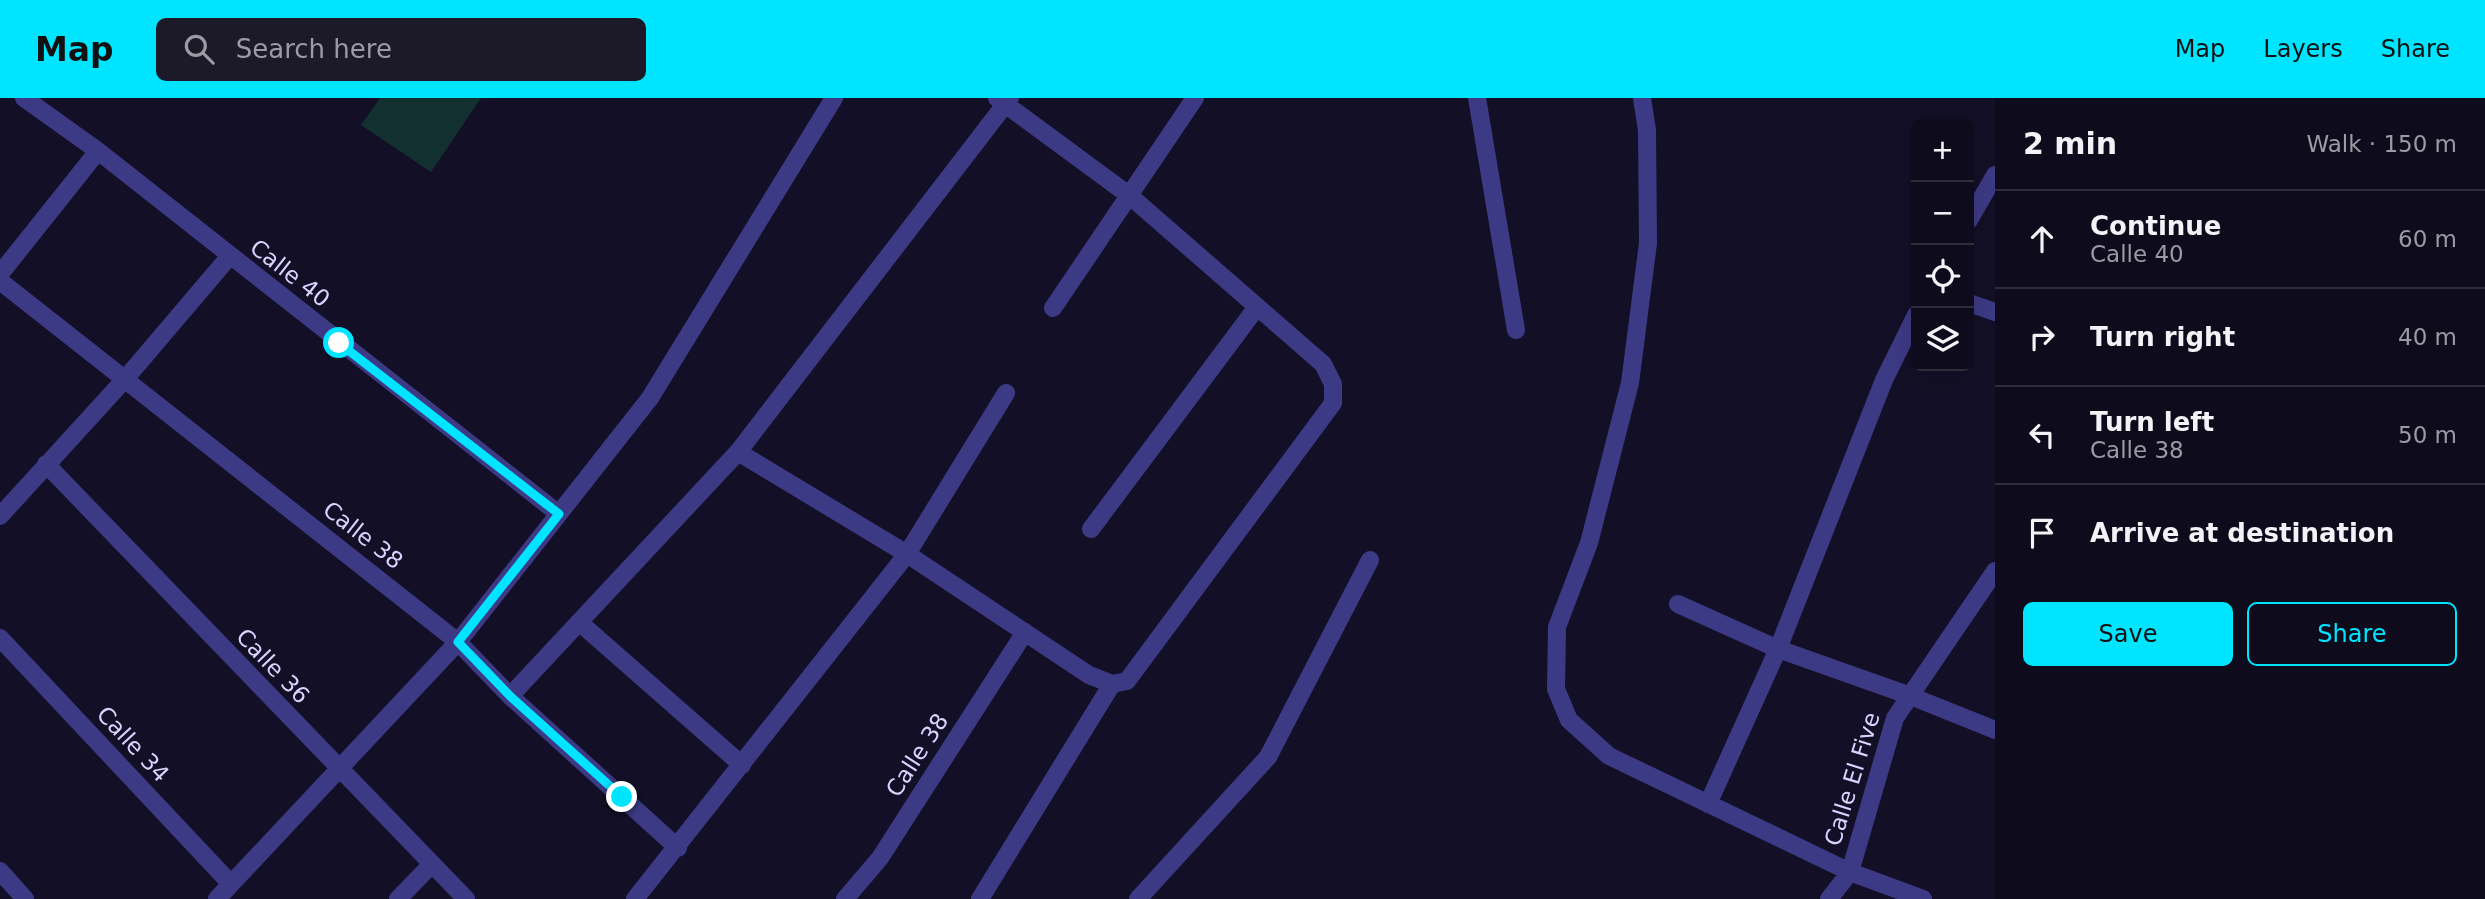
<!DOCTYPE html>
<meta charset="utf-8">
<style>
body{margin:0;font-family:"DejaVu Sans",sans-serif;background:#1c1929;color:#f1f3f6}
.controls{position:absolute;right:21px;top:21px;display:grid;overflow:hidden;border-radius:10px;box-shadow:0 7px 28px #0002}
.controls button{width:63px;height:63px;display:grid;place-items:center;padding:0;border:0;border-bottom:2px solid #2e2b3b;background:#0e0b1c;color:#f1f3f6;font:35px sans-serif}
.stop{position:absolute;width:21px;height:21px;margin:-16px;border:5px solid #00e5ff;border-radius:50%;background:#fff}
.stop.end{background:#00e5ff;border-color:#fff;box-shadow:0 2px 7px #0008}
.list{margin:0;padding:0;list-style:none}
h2{display:flex;justify-content:space-between;align-items:center;height:91px;margin:0;padding:0 28px;font-size:30px}
h2 small{font-size:23px;font-weight:400;color:#9b9ba3}
.list li{display:grid;grid-template-columns:46px 1fr auto;gap:21px;align-items:center;box-sizing:border-box;height:98px;padding:0 28px;border-top:2px solid #2e2b3b}
.list b{display:block;font-size:26px;white-space:nowrap}
.list p{margin:0;font-size:23px;white-space:nowrap;color:#9b9ba3}
.list em{font-size:23px;font-style:normal;color:#9b9ba3}
.actions{display:flex;gap:14px;padding:21px 28px}
.actions a{flex:1;padding:16px 0;border:2px solid #00e5ff;border-radius:10px;text-align:center;font-size:24px;color:#00e5ff}
.actions .main{background:#00e5ff;color:#111}
.icon{flex:none;width:38px;height:38px;fill:none;stroke:currentColor;stroke-width:2;stroke-linecap:round;stroke-linejoin:round}
.map{position:relative;flex:none;width:1995px;height:801px;overflow:hidden}
header{display:flex;align-items:center;gap:42px;box-sizing:border-box;height:98px;padding:0 35px;background:#00e5ff;color:#111}
header strong{font-size:33px}
nav{display:flex;gap:38px;margin-inline-start:auto;font-size:24px}
.search{width:490px;height:63px;background:#1c1929;display:flex;align-items:center;gap:18px;box-sizing:border-box;padding:0 24px;border-radius:10px;color:#9b9ba3;font-size:26px}
main{display:flex}
aside{flex:1;background:#0e0b1c}
.map>svg:first-child{display:block}
</style>
<header>
<strong>Map</strong>
<div class="search"><svg class="icon" aria-label="search" viewBox="0 0 24 24"><circle cx="10" cy="10" r="6"/><path d="M15 15l6 6"/></svg>Search here</div>
<nav><a>Map</a><a>Layers</a><a>Share</a></nav>
</header>
<main>
<div class="map">
<svg width="1995" height="801" viewBox="0 0 1995 801">
<rect width="100%" height="100%" fill="#130f26"/>
<path fill="#12302f" d="M380 0H481L431 74 361 27Z"/>
<g fill="none" stroke-linecap="round" stroke-linejoin="round">
<path stroke="#3d3a85" stroke-width="18" d="M24 0 98 53 559 416
M1477 0 1516 232
M1642 0 1647 32 1648 145 1630 285 1589 445 1557 529 1556 591 1569 622 1609 658 1850 774 1923 801
M1969 122 1995 77
M0 176 98 53
M0 183 458 544 510 598 678 750
M1969 205 1995 214
M1053 210 1195 0
M738 354 907 456 1089 577 1112 586 1127 583 1333 305V286L1323 266 1130 98 997 0
M46 366 466 801
M0 418 126 280 229 159
M1091 431 1257 209
M1678 506 1778 551 1908 597 1995 632
M579 524 742 667
M0 540 231 786
M510 598 738 354 1010 0
M1708 706 1778 551 1884 282 1916 217
M0 773 25 801
M217 801 458 544 650 300 834 0
M398 801 431 767
M635 801 907 456 1006 295
M845 801 880 760 1025 534
M980 801 1112 586
M1138 801 1268 659 1370 462
M1829 801 1850 774 1895 620 1995 473"/>
</g>
<g fill="none" stroke-linecap="round" stroke-linejoin="round">
<path stroke="#00e5ff" stroke-width="9" d="M339 245 559 416 458 544 510 598 622 699"/>
</g>
<g text-anchor="middle" stroke-width="5" stroke-linejoin="round" paint-order="stroke">
<g font-size="23" fill="#d9d4ff" stroke="#130f26">
<text transform="translate(290 175) rotate(38)" y="8">Calle 40</text>
<text transform="translate(363 437) rotate(38)" y="8">Calle 38</text>
<text transform="translate(273 568) rotate(46)" y="8">Calle 36</text>
<text transform="translate(133 646) rotate(47)" y="8">Calle 34</text>
<text transform="translate(917 657) rotate(-57)" y="8">Calle 38</text>
<text transform="translate(1852 681) rotate(-73)" y="8">Calle El Five</text>
</g>
</g>
</svg>
<div class="controls">
<button>+</button>
<button>−</button>
<button><svg class="icon" aria-label="locate" viewBox="0 0 24 24"><circle cx="12" cy="12" r="6"/><path d="M12 2v4M12 18v4M2 12h4M18 12h4"/></svg></button>
<button><svg class="icon" aria-label="layers" viewBox="0 0 24 24"><path d="M12 4l9 5-9 5-9-5zM3 14l9 5 9-5"/></svg></button>
</div>
<div class="stop" style="left:339px;top:245px"></div>
<div class="stop end" style="left:622px;top:699px"></div>
</div>
<aside>
<h2>2 min<small>Walk · 150 m</small></h2>
<ul class="list">
<li><svg class="icon" aria-label="ahead" viewBox="0 0 24 24"><path d="M12 20V5M6 11l6-6 6 6"/></svg><div><b>Continue</b><p>Calle 40</p></div><em>60 m</em></li>
<li><svg class="icon" aria-label="right" viewBox="0 0 24 24"><path d="M7 20v-9h11M14 6l5 5-5 5"/></svg><div><b>Turn right</b></div><em>40 m</em></li>
<li><svg class="icon" aria-label="left" viewBox="0 0 24 24"><path d="M17 20v-9H6M10 6l-5 5 5 5"/></svg><div><b>Turn left</b><p>Calle 38</p></div><em>50 m</em></li>
<li><svg class="icon" aria-label="arrive" viewBox="0 0 24 24"><path d="M6 21V4h12l-3 4 3 4H6"/></svg><div><b>Arrive at destination</b></div></li>
</ul>
<div class="actions"><a class="main">Save</a><a>Share</a></div>
</aside>
</main>
